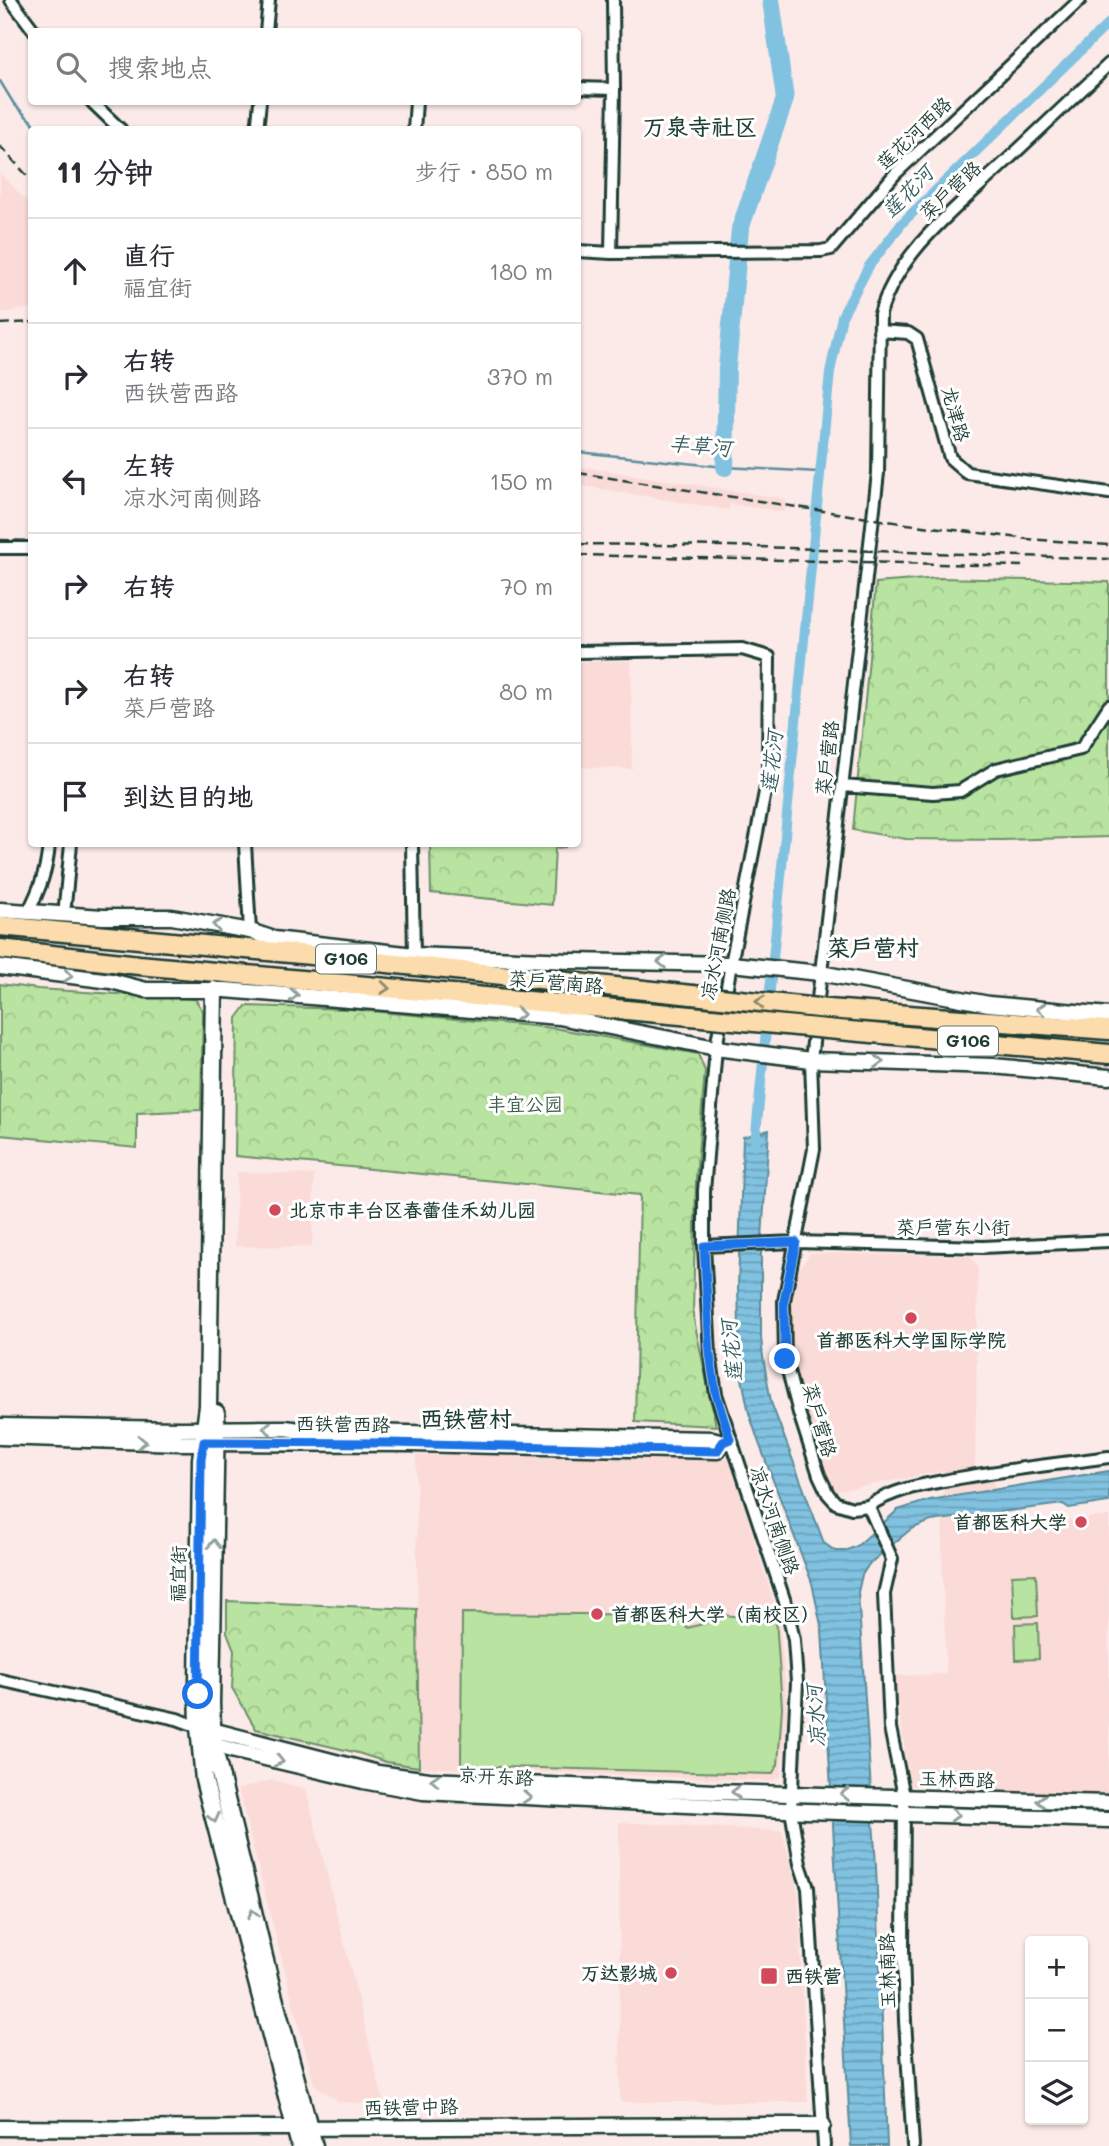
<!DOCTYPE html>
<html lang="zh">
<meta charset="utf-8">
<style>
body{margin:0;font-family:Mali,"LXGW WenKai TC",sans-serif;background:#f7f7f7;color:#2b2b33}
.controls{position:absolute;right:21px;bottom:21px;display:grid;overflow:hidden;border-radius:7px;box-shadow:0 2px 5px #0004}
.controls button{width:63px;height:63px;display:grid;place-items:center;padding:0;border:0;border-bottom:2px solid #e1e1e2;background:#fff;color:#2b2b33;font:35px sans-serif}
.stop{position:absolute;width:21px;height:21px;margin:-16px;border:5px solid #1a73e8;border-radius:50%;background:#fff}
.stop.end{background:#1a73e8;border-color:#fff;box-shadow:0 2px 7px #0008}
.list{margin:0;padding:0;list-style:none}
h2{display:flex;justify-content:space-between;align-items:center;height:91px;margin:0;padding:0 28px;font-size:30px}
h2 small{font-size:23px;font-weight:400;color:#7c7c81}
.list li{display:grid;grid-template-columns:46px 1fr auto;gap:21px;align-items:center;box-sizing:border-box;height:105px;padding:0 28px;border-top:2px solid #e1e1e2}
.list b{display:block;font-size:26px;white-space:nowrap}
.list p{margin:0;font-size:23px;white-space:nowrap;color:#7c7c81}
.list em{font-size:23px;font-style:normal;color:#7c7c81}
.icon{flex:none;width:38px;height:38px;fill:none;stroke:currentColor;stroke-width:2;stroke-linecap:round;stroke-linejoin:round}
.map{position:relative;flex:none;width:1109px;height:2146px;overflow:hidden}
.search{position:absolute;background:#fff;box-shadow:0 2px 5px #0004;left:28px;top:28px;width:553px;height:77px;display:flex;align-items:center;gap:18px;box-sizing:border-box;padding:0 24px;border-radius:7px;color:#7c7c81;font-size:26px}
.panel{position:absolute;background:#fff;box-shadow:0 2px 5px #0004;left:28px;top:126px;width:553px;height:721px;border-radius:7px}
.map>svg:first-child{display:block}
</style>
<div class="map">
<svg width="1109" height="2146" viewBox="0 0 1109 2146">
<defs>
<pattern id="park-crowns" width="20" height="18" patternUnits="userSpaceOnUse" patternTransform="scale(1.75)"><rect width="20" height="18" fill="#b9e3a0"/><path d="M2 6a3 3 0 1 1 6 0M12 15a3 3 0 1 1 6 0" fill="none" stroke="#9fc48a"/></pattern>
<pattern id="water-rules" width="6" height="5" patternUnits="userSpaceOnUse" patternTransform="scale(1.75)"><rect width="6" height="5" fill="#81c2e1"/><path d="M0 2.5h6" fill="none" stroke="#699fb7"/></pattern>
</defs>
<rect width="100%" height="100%" fill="#fceae8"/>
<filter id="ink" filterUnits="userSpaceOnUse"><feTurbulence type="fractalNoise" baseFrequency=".0143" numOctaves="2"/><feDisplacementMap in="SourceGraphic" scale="14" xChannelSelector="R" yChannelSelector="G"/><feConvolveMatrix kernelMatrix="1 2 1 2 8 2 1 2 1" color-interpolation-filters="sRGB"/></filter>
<g filter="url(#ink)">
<path fill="#fadbd8" d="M0 173 32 206 31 308 0 313Z
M578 466 786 499 784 512 730 504 728 510 578 485Z
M631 661 632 769 578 767V662Z
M237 1172 314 1175 312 1247 235 1246Z
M810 1253 970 1256 978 1267 975 1477 993 1478 998 1528 1109 1516V1797L910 1786 894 1676 946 1674 942 1554 944 1471 832 1492 814 1451 800 1394 792 1352V1309L795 1287 798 1271Z
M416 1455 729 1458 779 1619 787 1703 781 1776 772 1781 419 1767Z
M273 1780 306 1789 384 2104 339 2102 314 2084 238 1789Z
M619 1822 782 1831 798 1892 808 2102H620Z"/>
<path fill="#b9e3a0" stroke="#6c906a" stroke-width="2" d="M1036 1574 1038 1616 1014 1617 1012 1575Z
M462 1613 680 1615 687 1628 706 1623V1614L776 1619 782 1707 778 1765 772 1774 461 1766Z
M1038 1623 1039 1659 1016 1660 1015 1624Z"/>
<path fill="url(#park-crowns)" stroke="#6c906a" stroke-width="2" d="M939 578 1109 582V837L1003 840 906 839 853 830 876 583Z
M430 844H565V847L555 848 552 905 431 893Z
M0 984 38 989 195 999 203 1011 201 1110 137 1113V1148L0 1135Z
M246 1006 349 1009 554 1028 698 1054 705 1071 696 1179 693 1315 716 1426 635 1422 640 1195 235 1156 237 1018Z
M227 1601 417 1609 419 1767 386 1762 358 1753 256 1729 232 1688 234 1650 227 1632Z"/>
<path fill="url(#water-rules)" stroke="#5a8d9c" stroke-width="2" d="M769 1130 761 1254V1337L763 1357 771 1402 824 1543 835 1551H845L857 1546 898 1510 930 1500 1109 1471V1502L1069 1508 1063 1504 931 1521 911 1529 869 1564 862 1575 858 1592 876 1866 887 2146H851L822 1630 812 1583 759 1443 749 1413 740 1369 738 1287 743 1137Z"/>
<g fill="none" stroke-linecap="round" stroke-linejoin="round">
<path stroke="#5a8d9c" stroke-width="2.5" d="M0 81 14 104 40 130
M578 452 725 467 819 472"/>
<path stroke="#81c2e1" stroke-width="10" d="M755 1144 830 372 842 316 869 266 903 222 1109 23"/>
<path stroke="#81c2e1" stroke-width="18" d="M725 467 727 368 740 229 785 99 771 0"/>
<g stroke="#1f3d34" stroke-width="16">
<path id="minor" d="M11 0 35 32
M266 32 269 0
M578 88 614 89
M92 102 121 130
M257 130 260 102
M414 130 416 102
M578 251 611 253 821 251 831 249 895 174 1080 0
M611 253 614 89 613 0
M879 331 908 333 917 339 950 458 967 473 1109 493
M0 548H32
M578 652 742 649 769 657 768 777 731 964 716 1048 704 1191V1246L710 1354 716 1394 787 1608 794 1640 797 1682 791 1810 800 1864 808 1888 824 2146
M842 786 933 793 960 791 996 769 1081 749 1109 706
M245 844 250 931
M412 844 414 955
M65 905 71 844
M28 912C40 889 47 870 49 844
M704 1246 796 1242 983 1247 1109 1241
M868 1506 852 1508 836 1503 828 1494 819 1475 799 1413 785 1359 784 1301 814 1149 811 1060 878 473 880 314C898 252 955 209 1000 167 1036 133 1073 98 1109 64
M871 1512 868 1506C899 1487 924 1485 959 1478 1009 1469 1059 1464 1109 1457
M892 1559 884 1594 890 1728 904 1796 903 1950 905 2021 913 2146
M0 1680 177 1719 199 1727"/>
</g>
<g stroke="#1f3d34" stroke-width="19">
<path id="tertiary" d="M0 910 103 917H172L250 931 274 939 414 955 571 961 731 964 820 973 989 1004 1109 1015
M0 967 111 981 146 990H225L559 1017 716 1048 811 1060 993 1066 1109 1077
M0 1426 180 1429 285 1428 308 1431 712 1439 723 1442 729 1440
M0 1437 180 1443 411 1444 717 1451 723 1442H731
M204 1728 378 1773 429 1780 716 1792 1109 1803
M207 1737 213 1745 235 1751 363 1781 423 1792 806 1811 1109 1820
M0 2128C274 2130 548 2125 823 2125"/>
</g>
<g stroke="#1f3d34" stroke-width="21">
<path id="secondary" d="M214 990 208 1406 201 1459 198 1685 199 1727 204 1780 300 2146
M216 1413 211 1704 213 1745 273 1994 314 2146"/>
</g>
<g stroke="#1f3d34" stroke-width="23">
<path id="trunk" d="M0 926 311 955 692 995
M0 949 139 965 691 1016
M828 1009 1109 1030
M827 1029 1109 1054"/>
</g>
<use href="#minor" stroke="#fff" stroke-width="10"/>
<use href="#tertiary" stroke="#fff" stroke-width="14"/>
<use href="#secondary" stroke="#fff" stroke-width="16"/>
<use href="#trunk" stroke="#fcdcac" stroke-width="18"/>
<path stroke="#1f3d34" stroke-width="2.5" stroke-dasharray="10 5" stroke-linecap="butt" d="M0 146 32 181
M0 324 32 322
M578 473 907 524 1028 539 1109 545
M0 540 32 541
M578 544 730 546 1109 559
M578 555 1022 566"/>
<g stroke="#1f3d34" stroke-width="16" stroke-linecap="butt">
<path id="minor-bridge" d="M871 1512 892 1559"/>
</g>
<g stroke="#1f3d34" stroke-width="23" stroke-linecap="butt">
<path id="trunk-bridge" d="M692 995 828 1009
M691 1016 827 1029"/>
</g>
<use href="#minor-bridge" stroke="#fff" stroke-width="10"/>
<use href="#trunk-bridge" stroke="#fcdcac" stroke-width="18"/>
</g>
<defs><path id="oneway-chevron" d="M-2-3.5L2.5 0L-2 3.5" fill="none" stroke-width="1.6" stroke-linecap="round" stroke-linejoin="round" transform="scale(1.75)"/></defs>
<g stroke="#8f9e9a">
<use href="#oneway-chevron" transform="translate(217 925) rotate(-170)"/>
<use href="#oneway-chevron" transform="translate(662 962) rotate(-179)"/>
<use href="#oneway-chevron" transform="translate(68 976) rotate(7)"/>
<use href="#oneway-chevron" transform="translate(294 995) rotate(4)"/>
<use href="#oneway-chevron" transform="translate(1041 1009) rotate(-175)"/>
<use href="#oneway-chevron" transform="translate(520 1014) rotate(5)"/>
<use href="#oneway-chevron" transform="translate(879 1062) rotate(2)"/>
<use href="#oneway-chevron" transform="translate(267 1428) rotate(180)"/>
<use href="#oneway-chevron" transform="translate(142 1442) rotate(2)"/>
<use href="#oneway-chevron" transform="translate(214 1544) rotate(-89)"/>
<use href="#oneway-chevron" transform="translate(279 1761) rotate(13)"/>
<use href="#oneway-chevron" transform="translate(435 1780) rotate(-176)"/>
<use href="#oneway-chevron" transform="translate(736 1792) rotate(-179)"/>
<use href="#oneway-chevron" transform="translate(845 1794) rotate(-178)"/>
<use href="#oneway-chevron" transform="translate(527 1797) rotate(3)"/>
<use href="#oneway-chevron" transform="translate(1041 1801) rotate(-178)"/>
<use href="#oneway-chevron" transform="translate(955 1815) rotate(2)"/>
<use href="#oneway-chevron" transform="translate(214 1818) rotate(76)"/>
<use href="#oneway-chevron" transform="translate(253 1914) rotate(-104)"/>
</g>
<g stroke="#8e8c70">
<use href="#oneway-chevron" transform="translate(385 988) rotate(5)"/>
<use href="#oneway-chevron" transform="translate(760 1002) rotate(-174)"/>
</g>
</g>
<g fill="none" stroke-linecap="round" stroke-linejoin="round" filter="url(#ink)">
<path stroke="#1a73e8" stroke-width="9" d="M198 1694 201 1459 204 1442 390 1443 717 1451 723 1442 730 1439 716 1394 710 1354 704 1246 796 1242 784 1301 785 1359"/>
</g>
<g fill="#d1495b" stroke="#fff" stroke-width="2.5">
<circle cx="275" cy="1210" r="7"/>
<circle cx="911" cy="1318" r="7"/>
<circle cx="1081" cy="1522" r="7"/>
<circle cx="597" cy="1614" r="7"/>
<circle cx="671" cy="1973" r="7"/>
<rect x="760" y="1967" width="18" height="18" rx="3.5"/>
</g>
<g text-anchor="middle" stroke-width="6" stroke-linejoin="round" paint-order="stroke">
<g fill="#fff" stroke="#627771" stroke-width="2">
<rect x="316" y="944.5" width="60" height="29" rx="5"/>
<rect x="938" y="1026.5" width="60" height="29" rx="5"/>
</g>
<g font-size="18" font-weight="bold" fill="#1f3d34">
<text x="346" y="965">G106</text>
<text x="968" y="1047">G106</text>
</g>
<g font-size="19" fill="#1f3d34" stroke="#fff">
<text transform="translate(914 133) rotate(-44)" y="7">莲花河西路</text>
<text transform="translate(950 190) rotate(-43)" y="7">菜户营路</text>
<text transform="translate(956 414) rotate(75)" y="7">龙津路</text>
<text transform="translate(827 758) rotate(-83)" y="7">菜户营路</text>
<text transform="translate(718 944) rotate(-79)" y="7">凉水河南侧路</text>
<text transform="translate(556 982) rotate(5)" y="7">菜户营南路</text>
<text x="953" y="1234">菜户营东小街</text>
<text transform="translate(820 1420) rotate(74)" y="7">菜户营路</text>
<text transform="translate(343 1424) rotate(1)" y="7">西铁营西路</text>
<text transform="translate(775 1520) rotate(71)" y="7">凉水河南侧路</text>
<text transform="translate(178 1574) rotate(-89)" y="7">福宜街</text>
<text transform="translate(496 1776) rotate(3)" y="7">京开东路</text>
<text transform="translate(957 1779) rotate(2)" y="7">玉林西路</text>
<text transform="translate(887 1971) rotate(-91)" y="7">玉林南路</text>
<text transform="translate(411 2107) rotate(-1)" y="7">西铁营中路</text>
</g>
<g font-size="19" fill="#3e5e4a" stroke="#fff">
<text x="525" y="1111">丰宜公园</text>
</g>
<g font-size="19" font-weight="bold" fill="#1f3d34" stroke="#fff" text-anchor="start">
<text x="289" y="1217">北京市丰台区春蕾佳禾幼儿园</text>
<text x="911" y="1347" text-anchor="middle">首都医科大学国际学院</text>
<text x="1067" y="1529" text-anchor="end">首都医科大学</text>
<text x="611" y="1621">首都医科大学（南校区）</text>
<text x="657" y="1980" text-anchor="end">万达影城</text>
<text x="785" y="1983">西铁营</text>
</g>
<g font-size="21" font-style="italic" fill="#385e5f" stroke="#fff">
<text transform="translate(908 192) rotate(-46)" y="7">莲花河</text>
<text transform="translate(700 446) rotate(5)" y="7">丰草河</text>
<text transform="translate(772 762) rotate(-84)" y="7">莲花河</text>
<text transform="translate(732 1351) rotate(-96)" y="7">莲花河</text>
<text transform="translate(816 1716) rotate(-94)" y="7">凉水河</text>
</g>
<g font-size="23" font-weight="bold" fill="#1f3d34" stroke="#fff">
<text x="700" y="135">万泉寺社区</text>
<text x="873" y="956">菜户营村</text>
<text x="466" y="1427">西铁营村</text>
</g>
</g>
</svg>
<div class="controls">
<button>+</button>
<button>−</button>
<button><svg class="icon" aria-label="layers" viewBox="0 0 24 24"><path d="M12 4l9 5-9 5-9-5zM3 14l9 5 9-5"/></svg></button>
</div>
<div class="stop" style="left:198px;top:1694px"></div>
<div class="stop end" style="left:785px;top:1359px"></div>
<div class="search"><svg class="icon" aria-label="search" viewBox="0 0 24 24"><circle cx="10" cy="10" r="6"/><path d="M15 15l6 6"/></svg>搜索地点</div>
<section class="panel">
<h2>11 分钟<small>步行 · 850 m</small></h2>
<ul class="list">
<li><svg class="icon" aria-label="ahead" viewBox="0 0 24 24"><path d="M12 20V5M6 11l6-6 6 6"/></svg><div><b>直行</b><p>福宜街</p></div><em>180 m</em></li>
<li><svg class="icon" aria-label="right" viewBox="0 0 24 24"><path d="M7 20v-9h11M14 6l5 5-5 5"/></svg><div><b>右转</b><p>西铁营西路</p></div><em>370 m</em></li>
<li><svg class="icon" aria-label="left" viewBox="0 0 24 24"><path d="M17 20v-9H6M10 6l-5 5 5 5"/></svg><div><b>左转</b><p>凉水河南侧路</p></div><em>150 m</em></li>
<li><svg class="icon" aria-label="right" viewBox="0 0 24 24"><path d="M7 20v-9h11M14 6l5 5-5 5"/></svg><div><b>右转</b></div><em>70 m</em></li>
<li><svg class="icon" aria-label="right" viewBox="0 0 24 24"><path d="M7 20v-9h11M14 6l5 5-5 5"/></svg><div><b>右转</b><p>菜户营路</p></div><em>80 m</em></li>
<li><svg class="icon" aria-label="arrive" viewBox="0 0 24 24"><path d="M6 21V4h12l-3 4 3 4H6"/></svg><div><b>到达目的地</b></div></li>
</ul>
</section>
</div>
